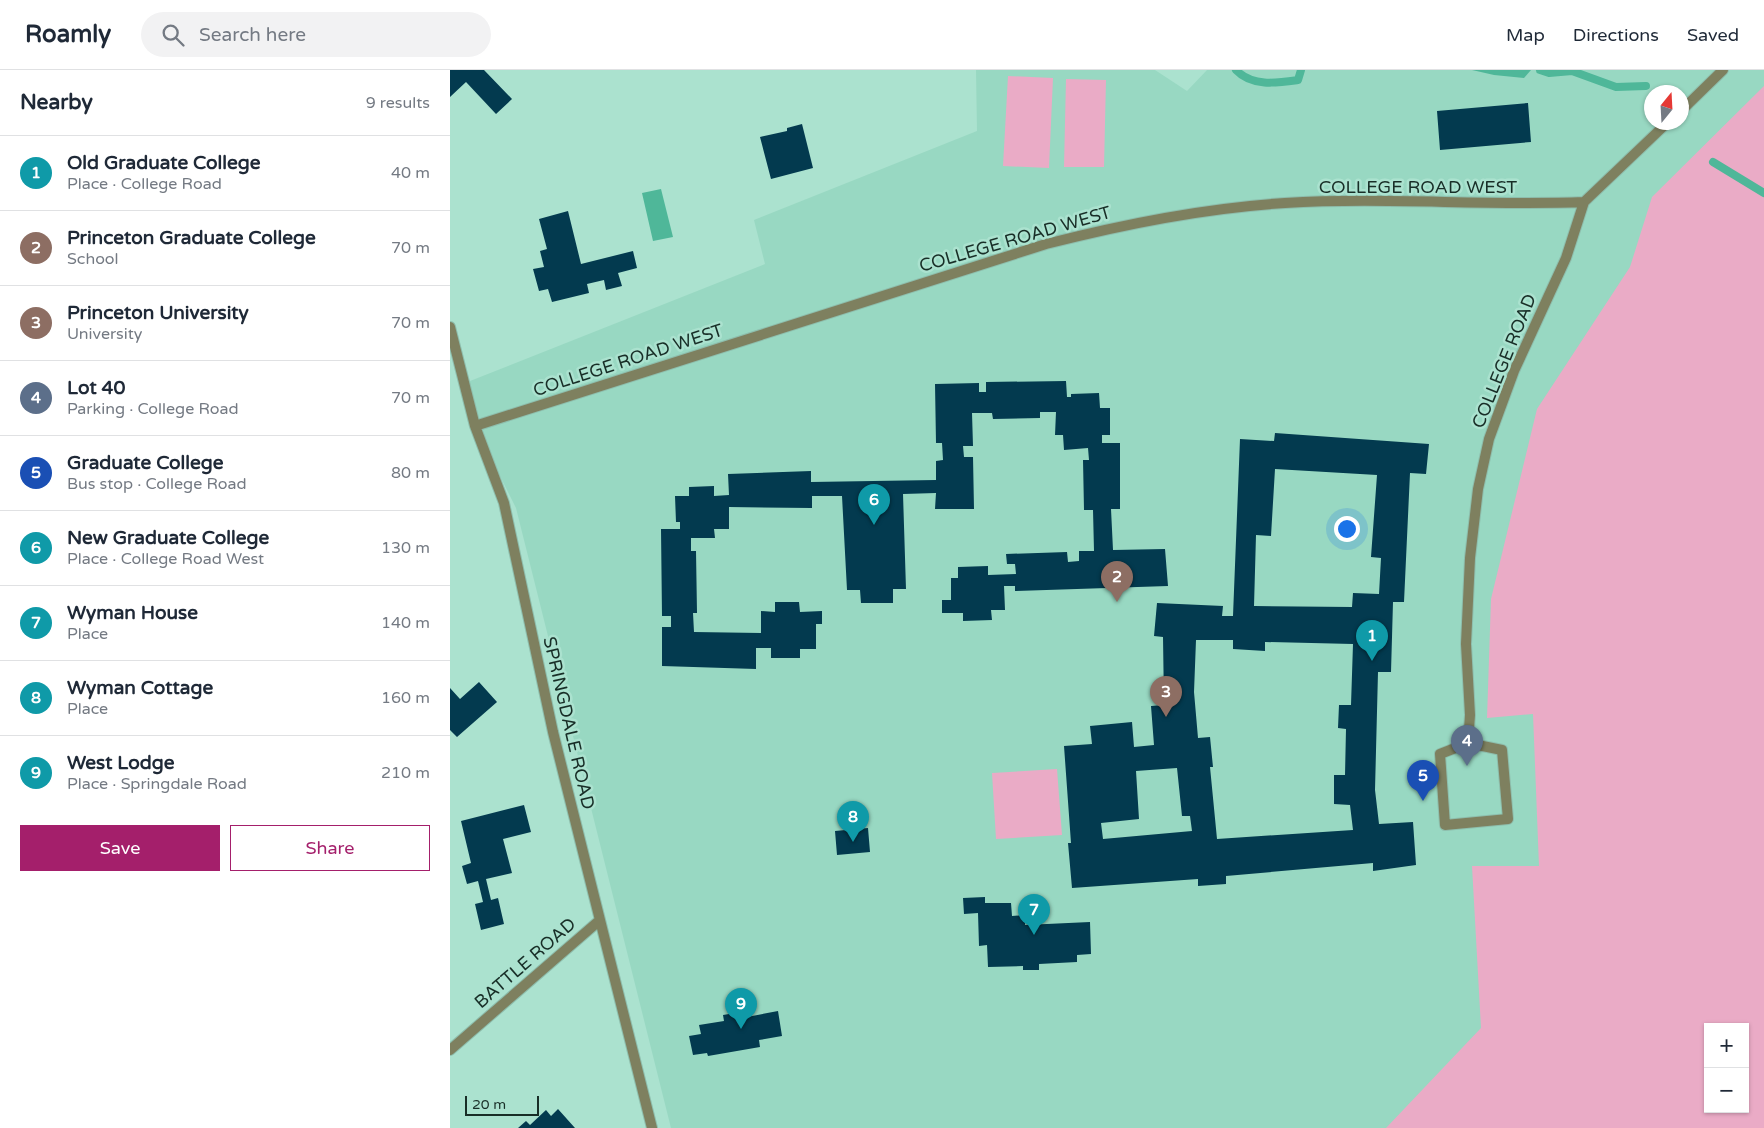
<!DOCTYPE html>
<meta charset="utf-8">
<style>
body{margin:0;font-family:"Varela Round",sans-serif;background:#f2f2f3;color:#1f2937}
.controls{position:absolute;right:15px;bottom:15px;display:grid;overflow:hidden;border-radius:0px;box-shadow:0 1px 4px #0004}
.controls button{width:45px;height:45px;display:grid;place-items:center;padding:0;border:0;border-bottom:1px solid #e0e1e3;background:#fff;color:#1f2937;font:25px sans-serif}
.compass{position:absolute;left:1194px;top:15px;width:45px;height:45px;border-radius:50%;background:#fff;box-shadow:0 1px 4px #0004;rotate:18deg}
.scale{position:absolute;left:15px;bottom:12px;width:74px;box-sizing:border-box;padding-left:5px;border:2px solid #182e27;border-top:0;font-size:14px;line-height:18px;white-space:nowrap;color:#182e27;-webkit-text-stroke:4px #abe2cf;paint-order:stroke}
.you{position:absolute;left:896px;top:458px;width:18px;height:18px;margin:-12px;border:4px solid #fff;border-radius:50%;background:#1a73e8;box-shadow:0 0 0 8px #1a73e833}
.badge{display:grid;place-items:center;width:32px;height:32px;border-radius:50%;background:#a41f6b;color:#fff;font-size:16px;font-weight:700}
.pin{position:absolute;translate:-50% -41px;filter:drop-shadow(0 1px 2px #0008)}
.pin::after{content:'';position:absolute;top:26px;width:18px;height:15px;background:inherit;clip-path:polygon(0 0,100% 0,50% 100%)}
.list{margin:0;padding:0;list-style:none}
h2{display:flex;justify-content:space-between;align-items:center;height:65px;margin:0;padding:0 20px;font-size:21px}
h2 small{font-size:16px;font-weight:400;color:#747a83}
.list li{display:grid;grid-template-columns:32px 1fr auto;gap:15px;align-items:center;box-sizing:border-box;height:75px;padding:0 20px;border-top:1px solid #e0e1e3}
.list b{display:block;font-size:19px;white-space:nowrap}
.list p{margin:0;font-size:16px;white-space:nowrap;color:#747a83}
.list em{font-size:16px;font-style:normal;color:#747a83}
.actions{display:flex;gap:10px;padding:15px 20px}
.actions a{flex:1;padding:11px 0;border:1px solid #a41f6b;border-radius:0px;text-align:center;font-size:18px;color:#a41f6b}
.actions .main{background:#a41f6b;color:#fff}
.icon{flex:none;width:28px;height:28px;fill:none;stroke:currentColor;stroke-width:2;stroke-linecap:round;stroke-linejoin:round}
.map{position:relative;flex:none;width:1314px;height:1058px;overflow:hidden}
header{display:flex;align-items:center;gap:30px;box-sizing:border-box;height:70px;padding:0 25px;background:#fff;border-bottom:1px solid #e0e1e3}
header strong{font-size:24px}
nav{display:flex;gap:28px;margin-inline-start:auto;font-size:18px}
.search{width:350px;height:45px;background:#f2f2f3;display:flex;align-items:center;gap:12px;box-sizing:border-box;padding:0 18px;border-radius:28px;color:#747a83;font-size:19px}
main{display:flex}
aside{flex:1;background:#fff}
.map>svg:first-child{display:block}
</style>
<header>
<strong>Roamly</strong>
<div class="search"><svg class="icon" aria-label="search" viewBox="0 0 24 24"><circle cx="10" cy="10" r="6"/><path d="M15 15l6 6"/></svg>Search here</div>
<nav><a>Map</a><a>Directions</a><a>Saved</a></nav>
</header>
<main>
<aside>
<h2>Nearby<small>9 results</small></h2>
<ul class="list">
<li><span class="badge" style="background:#0f9aa8">1</span><div><b>Old Graduate College</b><p>Place · College Road</p></div><em>40 m</em></li>
<li><span class="badge" style="background:#8d6e63">2</span><div><b>Princeton Graduate College</b><p>School</p></div><em>70 m</em></li>
<li><span class="badge" style="background:#8d6e63">3</span><div><b>Princeton University</b><p>University</p></div><em>70 m</em></li>
<li><span class="badge" style="background:#5c6f8a">4</span><div><b>Lot 40</b><p>Parking · College Road</p></div><em>70 m</em></li>
<li><span class="badge" style="background:#1a4fb4">5</span><div><b>Graduate College</b><p>Bus stop · College Road</p></div><em>80 m</em></li>
<li><span class="badge" style="background:#0f9aa8">6</span><div><b>New Graduate College</b><p>Place · College Road West</p></div><em>130 m</em></li>
<li><span class="badge" style="background:#0f9aa8">7</span><div><b>Wyman House</b><p>Place</p></div><em>140 m</em></li>
<li><span class="badge" style="background:#0f9aa8">8</span><div><b>Wyman Cottage</b><p>Place</p></div><em>160 m</em></li>
<li><span class="badge" style="background:#0f9aa8">9</span><div><b>West Lodge</b><p>Place · Springdale Road</p></div><em>210 m</em></li>
</ul>
<div class="actions"><a class="main">Save</a><a>Share</a></div>
</aside>
<div class="map">
<svg width="1314" height="1058" viewBox="0 0 1314 1058">
<rect width="100%" height="100%" fill="#abe2cf"/>
<path fill="#98d8c2" fill-rule="evenodd" d="M526 0H705L737 21 757 0H1314V1058H221L66 438 25 356 15 313 315 194 304 150 527 61ZM1202 22H1232V52H1202ZM1258 957H1295V1039H1258Z"/>
<path fill="#eaabc6" fill-rule="evenodd" d="M558 6 603 8 599 98 553 96Z
M616 9 656 10 654 97H614Z
M1314 16V1058H936L1031 958 1022 796H1089L1083 644 1037 648 1041 529 1087 339 1180 197 1202 127ZM1258 957H1295V1039H1258Z
M607 699 612 765 546 769 542 703Z"/>
<path fill="#4fb799" d="M1022 0H1081L1074 8 1044 5Z
M211 119 223 167 203 171 192 123Z"/>
<g fill="none" stroke-linecap="round" stroke-linejoin="round">
<path stroke="#4fb799" stroke-width="8" d="M786 0C802 17 827 13 848 10L851 0
M1090 0 1099 3 1122 1 1166 17 1196 16
M1263 92 1314 123"/>
</g>
<path fill="#033a4f" fill-rule="evenodd" d="M0 0H34L62 29 46 44 16 12 0 27Z
M1078 33 1081 72 990 80 987 41Z
M352 54 363 98 321 109 310 67 337 61V58Z
M118 141 131 194 183 181 187 198 168 203 172 216 156 220 154 210 137 214 139 223 102 232 98 219 89 221 83 199 94 197 90 181 97 179 89 149Z
M616 311 617 327H621V324L649 323 650 338H660V365H652V373H670V439H661L663 480 715 479 718 516 565 521V516H554L555 540H541L542 550 513 551V543H492V530H501V508H508V497L538 496V505L566 504 565 494H557L556 484 617 482 618 492 629 491V481H644L643 440H634L633 390H639L638 378 614 380 613 365H605L606 342H590V348L543 349 542 343H522L523 376H513L514 387H523L524 439H485L486 423 453 424 456 519H443V533H411L410 520H397L392 426H362V438L279 437V459H264L265 468H241V481H246L247 543H243L244 562 311 563V541L325 542V532H349L350 542 372 541V554H366V579H350V588H321V578H306V599L212 596V557H221V546H212L211 459H230V452H226L225 426H239V417L264 416V426L279 425 278 404 361 401V412L486 410V391L493 390 492 373H486L485 314 529 313V322H536V312Z
M825 363 979 374 976 404 960 403 954 532H943L941 602H928L925 720 929 754 963 752 966 795 923 801V793L776 806V814L748 816V809L622 818 618 773H621L614 676 642 674 640 656 682 652 684 677 704 675 701 636 714 635 713 567 704 566 707 533 773 536 772 546H783L790 369 824 371ZM825 399 927 405 921 487 931 488 929 524 903 523 902 537 804 536 806 465 821 466ZM746 570H783V579L815 581V572L903 574 901 635H889L888 658 896 659 895 705H884V734L900 735 903 760 767 769 760 697H763L760 667 748 668 744 622ZM727 698 732 746H740L742 761 653 769 651 753 689 749 686 701Z
M29 612 47 632 7 667 0 660V618L10 629Z
M74 735 81 762 53 769 62 803 36 809 41 830 48 828 54 854 31 860 25 834 33 832 28 811 17 814 12 796 21 793 11 751Z
M418 758 420 782 387 785 385 761Z
M535 827V833H561L562 846 575 845V855L640 852 641 884 627 885V892L589 894V900H573V896L538 897 537 875 529 876 528 843 514 844 513 828Z
M297 941V947L328 941 332 966 309 970 310 977 258 986 257 983 243 985 239 966 251 964 249 955 274 951 273 945Z
M108 1039 125 1058H68L76 1051 80 1055 96 1040 101 1046Z"/>
<g fill="none" stroke-linecap="round" stroke-linejoin="round">
<g stroke="#8ebead" stroke-width="12">
<path id="street" d="M1232 40 1273 0
M0 257 25 356 54 433 103 662 202 1058
M25 356 596 174C674 154 753 138 835 133 934 127 1034 136 1134 132
M1018 673 1020 645 1016 574 1020 488 1028 419 1039 369 1064 301 1116 188 1134 132 1218 52
M1018 673 1052 680 1058 749 995 755 990 684Z
M0 980 150 850"/>
</g>
<use href="#street" stroke="#7e805f" stroke-width="10"/>
</g>
<g text-anchor="middle" stroke-width="5" stroke-linejoin="round" paint-order="stroke">
<g font-size="18" fill="#182e27" stroke="#abe2cf">
<text x="968" y="123">COLLEGE ROAD WEST</text>
<text transform="translate(565 169) rotate(-16)" y="6">COLLEGE ROAD WEST</text>
<text transform="translate(178 290) rotate(-18)" y="6">COLLEGE ROAD WEST</text>
<text transform="translate(1054 291) rotate(-68)" y="6">COLLEGE ROAD</text>
<text transform="translate(119 653) rotate(77)" y="6">SPRINGDALE ROAD</text>
<text transform="translate(75 893) rotate(-41)" y="6">BATTLE ROAD</text>
</g>
</g>
</svg>
<div class="controls">
<button>+</button>
<button>−</button>
</div>
<svg class="compass" viewBox="-18 -18 36 36"><path d="M0-13l5 13h-10z" fill="#e53935"/><path d="M0 13l5-13h-10z" fill="#747a83"/></svg>
<div class="scale">20 m</div>
<div class="you"></div>
<div class="pin badge" style="left:922px;top:591px;background:#0f9aa8">1</div>
<div class="pin badge" style="left:667px;top:532px;background:#8d6e63">2</div>
<div class="pin badge" style="left:716px;top:647px;background:#8d6e63">3</div>
<div class="pin badge" style="left:1017px;top:696px;background:#5c6f8a">4</div>
<div class="pin badge" style="left:973px;top:731px;background:#1a4fb4">5</div>
<div class="pin badge" style="left:424px;top:455px;background:#0f9aa8">6</div>
<div class="pin badge" style="left:584px;top:865px;background:#0f9aa8">7</div>
<div class="pin badge" style="left:403px;top:772px;background:#0f9aa8">8</div>
<div class="pin badge" style="left:291px;top:959px;background:#0f9aa8">9</div>
</div>
</main>
